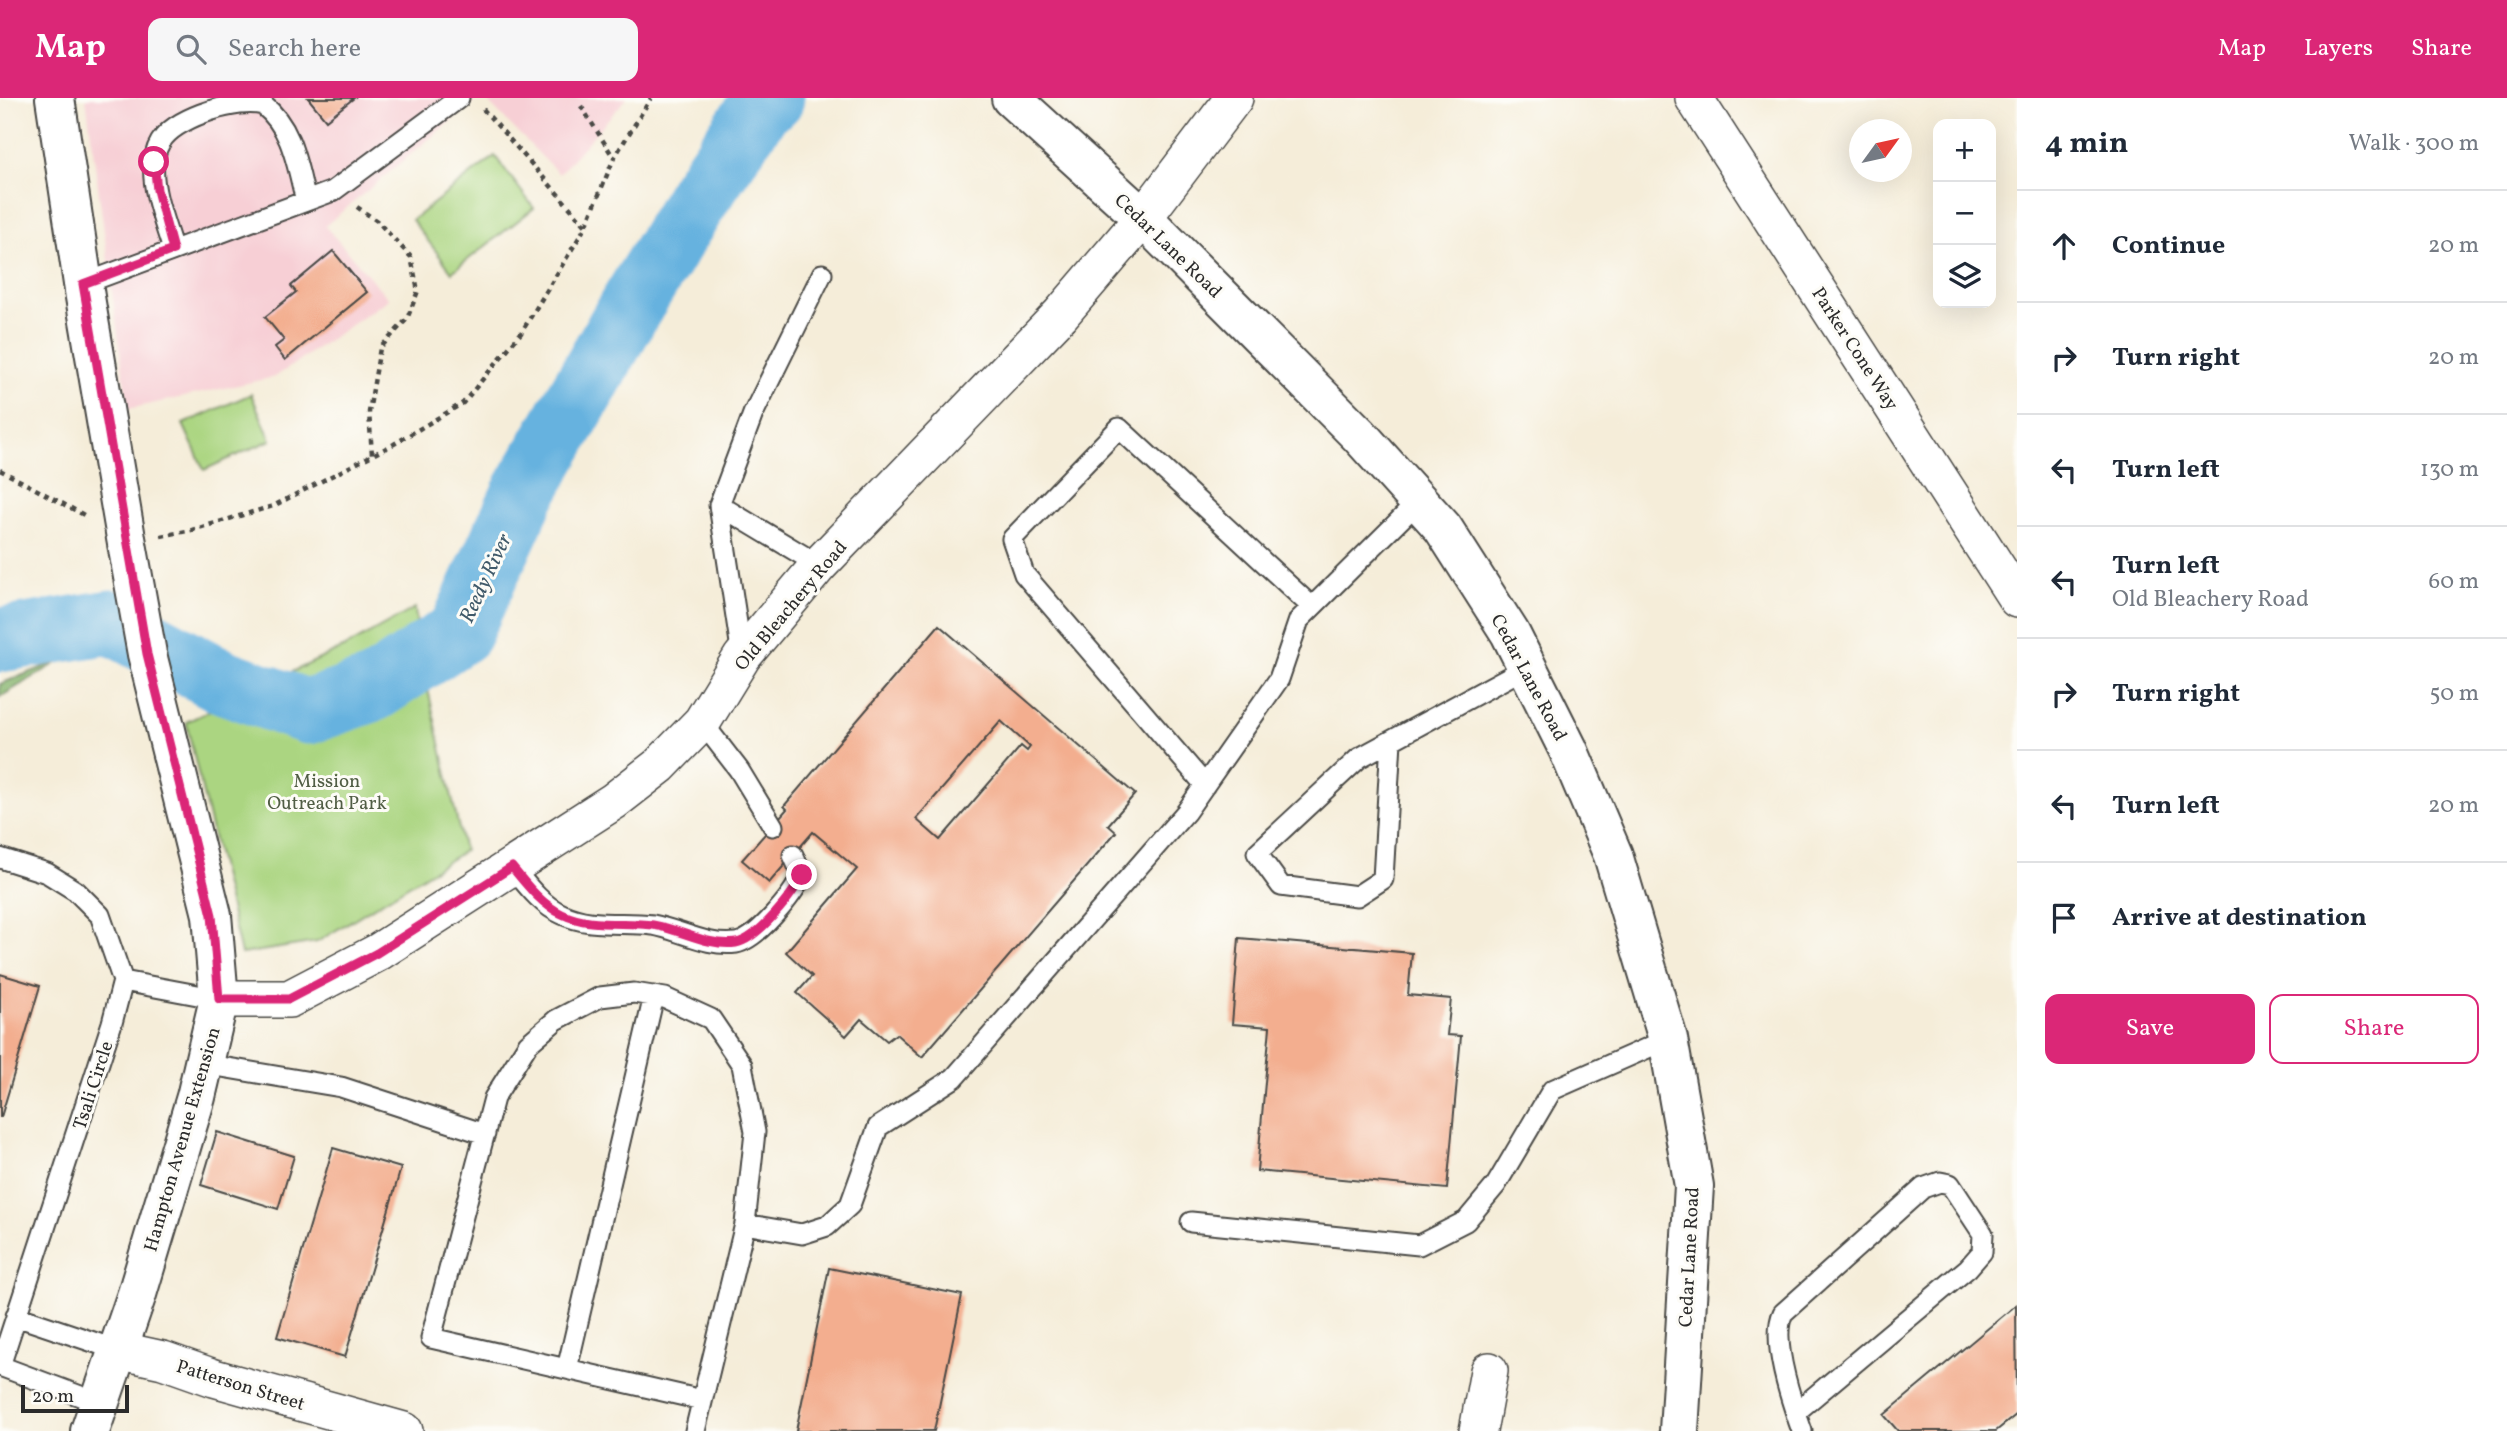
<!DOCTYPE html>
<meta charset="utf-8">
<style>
body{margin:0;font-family:Vollkorn,serif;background:#f6f6f7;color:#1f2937}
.controls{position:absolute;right:21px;top:21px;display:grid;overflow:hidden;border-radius:14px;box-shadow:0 7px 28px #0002}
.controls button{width:63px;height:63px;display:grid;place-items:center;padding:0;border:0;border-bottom:2px solid #e0e1e3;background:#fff;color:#1f2937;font:35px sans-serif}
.compass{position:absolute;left:1849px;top:21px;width:63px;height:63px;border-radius:50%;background:#fff;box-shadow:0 7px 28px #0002;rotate:57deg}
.scale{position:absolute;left:21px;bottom:18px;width:108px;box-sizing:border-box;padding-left:7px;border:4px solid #2b2b2b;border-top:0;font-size:19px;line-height:24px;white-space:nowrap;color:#2b2b2b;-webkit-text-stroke:5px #fdfcf7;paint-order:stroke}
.stop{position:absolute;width:21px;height:21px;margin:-16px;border:5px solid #db2777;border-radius:50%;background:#fff}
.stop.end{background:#db2777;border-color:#fff;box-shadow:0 2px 7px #0008}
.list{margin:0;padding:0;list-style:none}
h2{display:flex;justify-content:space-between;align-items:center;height:91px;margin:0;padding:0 28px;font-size:30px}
h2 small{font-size:23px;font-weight:400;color:#747a83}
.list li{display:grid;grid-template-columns:46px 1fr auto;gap:21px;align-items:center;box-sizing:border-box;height:112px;padding:0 28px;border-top:2px solid #e0e1e3}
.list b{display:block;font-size:26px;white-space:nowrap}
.list p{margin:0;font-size:23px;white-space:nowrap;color:#747a83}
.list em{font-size:23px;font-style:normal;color:#747a83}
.actions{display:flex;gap:14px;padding:21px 28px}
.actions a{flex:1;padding:16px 0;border:2px solid #db2777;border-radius:14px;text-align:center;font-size:24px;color:#db2777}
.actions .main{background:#db2777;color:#fff}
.icon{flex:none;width:38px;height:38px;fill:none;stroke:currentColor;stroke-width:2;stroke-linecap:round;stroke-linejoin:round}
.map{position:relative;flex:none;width:2017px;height:1333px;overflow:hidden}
header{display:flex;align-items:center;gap:42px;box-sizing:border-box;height:98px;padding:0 35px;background:#db2777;color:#fff}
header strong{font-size:33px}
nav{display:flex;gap:38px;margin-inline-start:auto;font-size:24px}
.search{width:490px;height:63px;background:#f6f6f7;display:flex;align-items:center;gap:18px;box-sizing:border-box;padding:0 24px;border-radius:14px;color:#747a83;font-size:26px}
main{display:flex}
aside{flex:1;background:#fff}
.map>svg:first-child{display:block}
</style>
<header>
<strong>Map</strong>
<div class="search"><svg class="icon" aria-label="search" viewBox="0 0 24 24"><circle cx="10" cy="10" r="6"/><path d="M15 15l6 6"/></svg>Search here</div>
<nav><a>Map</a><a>Layers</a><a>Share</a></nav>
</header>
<main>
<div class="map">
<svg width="2017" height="1333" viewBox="0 0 2017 1333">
<rect width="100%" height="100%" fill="#fdfcf7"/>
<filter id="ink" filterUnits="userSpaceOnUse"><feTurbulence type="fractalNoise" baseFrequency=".0143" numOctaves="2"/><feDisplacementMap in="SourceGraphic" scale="14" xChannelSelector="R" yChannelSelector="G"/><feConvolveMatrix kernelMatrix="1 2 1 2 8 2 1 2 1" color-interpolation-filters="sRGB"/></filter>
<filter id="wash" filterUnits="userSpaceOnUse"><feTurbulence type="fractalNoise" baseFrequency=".00686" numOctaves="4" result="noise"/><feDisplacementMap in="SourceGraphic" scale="28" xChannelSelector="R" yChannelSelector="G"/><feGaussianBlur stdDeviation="1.57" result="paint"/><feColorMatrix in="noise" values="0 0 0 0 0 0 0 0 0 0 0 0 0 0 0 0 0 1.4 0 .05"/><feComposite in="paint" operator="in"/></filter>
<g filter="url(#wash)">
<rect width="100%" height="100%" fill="#f5edd9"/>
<path fill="#f7cfd5" d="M86 0H478L325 128 389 201 275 279 128 311Z
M484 0H627L559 76Z"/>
<path fill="#abd581" stroke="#6b8056" stroke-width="2" d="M495 58 534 110 452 174 412 122Z
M251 296 271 342 204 372 183 326Z
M415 510 419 551 464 753 317 844 241 856 186 624 349 547Z"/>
<path fill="#88b66f" stroke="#5a704d" stroke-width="2" d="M62 562 0 599V586Z"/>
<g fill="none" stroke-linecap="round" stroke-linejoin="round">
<path stroke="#66b2df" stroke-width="65" d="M0 542 111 524 222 583 308 614 374 591 460 534 524 395 630 210 702 93 764 3 772 0"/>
</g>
<g id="blocks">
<path fill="#f3ae8f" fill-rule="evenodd" d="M308 0H354L326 22Z
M333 153 367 194 285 262 275 249 284 242 265 219 296 194 291 188Z
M939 527 1135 696 1108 727 1116 734 922 959 896 936 887 943 861 921 846 938 797 895 812 878 786 854 857 771 813 734 769 785 742 762 787 711 784 708ZM1001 623 1030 649 1027 653 1021 648 940 742 916 721Z
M1239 840 1412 855 1408 897 1451 901 1447 937 1461 938 1447 1091 1257 1073 1270 929 1232 926Z
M0 876 40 888 1 1019H0Z
M217 1034 294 1058 278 1111 201 1087Z
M333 1050 401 1070 345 1259 277 1239Z
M829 1170 962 1197 934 1333H796Z
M2016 1207 2017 1316 1996 1333H1898L1884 1317Z"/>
</g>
</g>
<g filter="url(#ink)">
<use href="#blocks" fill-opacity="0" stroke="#494845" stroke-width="2"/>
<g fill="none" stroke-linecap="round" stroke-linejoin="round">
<g stroke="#494845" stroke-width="23">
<path id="lane" d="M173 152C165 125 151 92 154 64 155 55 158 46 164 39 181 18 239 0 263 7 293 30 297 69 306 103
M83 186 333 93 459 0
M719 407 819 467
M742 558 719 407 753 316 822 176
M702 624 739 672 773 728
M1391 643 1383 781 1357 798 1281 788 1257 755 1359 660 1527 569
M1205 687 1024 476 1012 441 1119 330 1312 509
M0 760 47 775 76 793 100 817 123 883 112 925 0 1268
M512 769C526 786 541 807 562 816 590 830 623 823 653 827 680 832 708 849 736 845 757 842 794 796 802 777L793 757
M123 883 219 901
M204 966 341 989 485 1036
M1191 1124 1419 1147 1466 1123 1496 1087 1552 992 1668 941
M16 1218 117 1252
M0 1268 99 1305
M567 1271 654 898
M702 1302 431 1240 494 1000 528 946 556 922 600 899 634 895 665 900 711 921 742 967 755 1034 745 1126
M1796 1314 1968 1170 1982 1154 1983 1136 1950 1086 1940 1084 1923 1090 1783 1215C1770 1242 1792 1305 1802 1333
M695 1333 745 1126 802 1136 827 1128 850 1107 878 1029 954 980 1186 714 1279 581 1299 522 1419 403"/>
</g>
<g stroke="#494845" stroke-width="40">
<path id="street" d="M1694 0 2017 501
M219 901H289L377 855 614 703 659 668 702 624 742 559 819 467 1061 216 1143 120 1234 0
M117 1252 163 1262 214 1280 404 1333
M1478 1333 1489 1273"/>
</g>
<g stroke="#494845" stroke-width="42">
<path id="secondary" d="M55 0 85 199 126 440 147 556 212 817 219 901 196 999 137 1196 90 1333
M1011 0 1143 120 1359 337 1443 430 1510 535 1568 651 1613 757 1668 941 1694 1088 1679 1333"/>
</g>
<path stroke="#494845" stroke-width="4.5" stroke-dasharray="5 5" stroke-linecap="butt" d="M581 8 614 60
M483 11 586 128
M357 109 377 123 411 159 418 193 407 221 380 250 369 314 372 357
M0 372 84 417
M161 438 192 432 273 408 394 346 463 305 521 235 586 128 614 60 651 0"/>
<use href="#lane" stroke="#fff" stroke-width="19"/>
<use href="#street" stroke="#fff" stroke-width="37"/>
<use href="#secondary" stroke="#fff" stroke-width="38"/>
</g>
</g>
<g fill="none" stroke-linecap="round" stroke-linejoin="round" filter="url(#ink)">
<path stroke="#db2777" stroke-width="9" d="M154 64 157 92 173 152 83 186 147 556 212 817 219 901H289L377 855 512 769C526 786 541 806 562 816 590 830 623 823 653 827 680 831 708 849 736 845 757 842 794 796 802 777"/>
</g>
<g text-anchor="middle" stroke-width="6" stroke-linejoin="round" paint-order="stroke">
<g font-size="19" fill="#2b2b2b" stroke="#fdfcf7">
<text transform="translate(1169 147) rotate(44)" y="7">Cedar Lane Road</text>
<text transform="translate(1856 250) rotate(57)" y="7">Parker Cone Way</text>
<text transform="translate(790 507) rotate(-50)" y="7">Old Bleachery Road</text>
<text transform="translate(1530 579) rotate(62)" y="7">Cedar Lane Road</text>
<text transform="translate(92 987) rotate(-72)" y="7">Tsali Circle</text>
<text transform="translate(181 1041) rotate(-74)" y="7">Hampton Avenue Extension</text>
<text transform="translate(1688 1159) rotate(-87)" y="7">Cedar Lane Road</text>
<text transform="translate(241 1286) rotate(17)" y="7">Patterson Street</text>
</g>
<g font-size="19" fill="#515e45" stroke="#fdfcf7">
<text x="327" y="689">Mission<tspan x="327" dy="22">Outreach Park</tspan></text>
</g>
<g font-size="21" font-style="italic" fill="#405a6a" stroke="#fdfcf7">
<text transform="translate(485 480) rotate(-65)" y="7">Reedy River</text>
</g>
</g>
</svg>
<div class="controls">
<button>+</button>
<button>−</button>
<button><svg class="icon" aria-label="layers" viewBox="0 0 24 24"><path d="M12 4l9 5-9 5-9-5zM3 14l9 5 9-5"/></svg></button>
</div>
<svg class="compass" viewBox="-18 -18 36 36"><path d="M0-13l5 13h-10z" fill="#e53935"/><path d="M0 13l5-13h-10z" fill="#747a83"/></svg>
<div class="scale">20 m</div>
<div class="stop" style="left:154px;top:64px"></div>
<div class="stop end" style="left:802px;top:777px"></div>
</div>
<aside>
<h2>4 min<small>Walk · 300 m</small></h2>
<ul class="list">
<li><svg class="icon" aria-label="ahead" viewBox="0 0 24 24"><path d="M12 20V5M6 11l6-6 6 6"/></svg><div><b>Continue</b></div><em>20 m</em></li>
<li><svg class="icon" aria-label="right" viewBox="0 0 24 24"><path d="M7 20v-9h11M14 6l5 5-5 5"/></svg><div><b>Turn right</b></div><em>20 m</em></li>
<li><svg class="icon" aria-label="left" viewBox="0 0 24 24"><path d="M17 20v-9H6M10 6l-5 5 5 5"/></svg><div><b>Turn left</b></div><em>130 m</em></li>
<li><svg class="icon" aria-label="left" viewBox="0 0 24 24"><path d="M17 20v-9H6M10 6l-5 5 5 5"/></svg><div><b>Turn left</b><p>Old Bleachery Road</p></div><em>60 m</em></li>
<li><svg class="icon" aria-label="right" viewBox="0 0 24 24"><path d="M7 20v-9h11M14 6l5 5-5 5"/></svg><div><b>Turn right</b></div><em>50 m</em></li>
<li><svg class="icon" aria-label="left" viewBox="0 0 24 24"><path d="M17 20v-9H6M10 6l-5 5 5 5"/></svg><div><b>Turn left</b></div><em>20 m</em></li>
<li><svg class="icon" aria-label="arrive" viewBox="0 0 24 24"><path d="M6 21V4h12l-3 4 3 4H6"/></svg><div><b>Arrive at destination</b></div></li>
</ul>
<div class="actions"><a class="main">Save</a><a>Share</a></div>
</aside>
</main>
